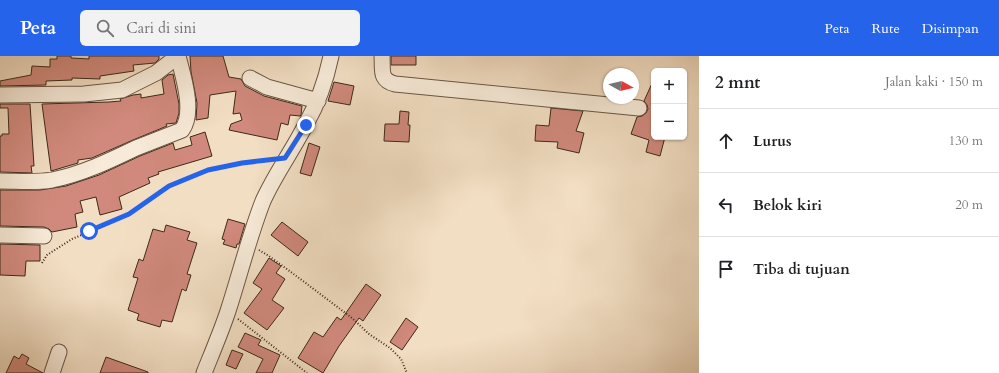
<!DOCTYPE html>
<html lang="id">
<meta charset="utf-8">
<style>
body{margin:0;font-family:Cardo,serif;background:#f2f2f2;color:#202124}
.controls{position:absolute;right:12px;top:12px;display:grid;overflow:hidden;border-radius:6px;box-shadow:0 1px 3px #0004}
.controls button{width:36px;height:36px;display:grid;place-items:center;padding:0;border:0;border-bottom:1px solid #e0e0e0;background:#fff;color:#202124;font:20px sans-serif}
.compass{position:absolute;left:603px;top:12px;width:36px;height:36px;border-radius:50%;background:#fff;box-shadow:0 1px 3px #0004;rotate:98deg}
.stop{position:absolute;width:12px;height:12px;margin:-9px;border:3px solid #2563eb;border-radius:50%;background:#fff}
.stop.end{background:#2563eb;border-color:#fff;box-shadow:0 1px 4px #0008}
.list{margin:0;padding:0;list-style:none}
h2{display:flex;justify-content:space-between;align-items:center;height:52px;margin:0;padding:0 16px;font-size:17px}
h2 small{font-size:13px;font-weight:400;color:#757577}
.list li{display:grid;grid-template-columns:26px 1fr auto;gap:12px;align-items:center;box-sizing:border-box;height:64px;padding:0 16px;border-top:1px solid #e0e0e0}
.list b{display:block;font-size:15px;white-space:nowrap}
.list em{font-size:13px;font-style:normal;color:#757577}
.icon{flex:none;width:22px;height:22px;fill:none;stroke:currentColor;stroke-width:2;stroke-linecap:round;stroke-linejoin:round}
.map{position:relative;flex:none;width:699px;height:317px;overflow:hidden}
header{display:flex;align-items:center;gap:24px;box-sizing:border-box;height:56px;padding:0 20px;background:#2563eb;color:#fff}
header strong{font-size:19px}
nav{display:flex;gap:22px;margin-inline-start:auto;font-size:14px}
.search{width:280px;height:36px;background:#f2f2f2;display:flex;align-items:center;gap:10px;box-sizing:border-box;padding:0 14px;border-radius:6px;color:#757577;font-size:15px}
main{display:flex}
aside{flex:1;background:#fff}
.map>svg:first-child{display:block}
</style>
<header>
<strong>Peta</strong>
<div class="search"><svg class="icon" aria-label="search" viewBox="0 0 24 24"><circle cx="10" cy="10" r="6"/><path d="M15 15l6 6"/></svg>Cari di sini</div>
<nav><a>Peta</a><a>Rute</a><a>Disimpan</a></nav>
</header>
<main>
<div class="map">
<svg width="699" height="317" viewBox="0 0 699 317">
<rect width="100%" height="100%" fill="#f2dec3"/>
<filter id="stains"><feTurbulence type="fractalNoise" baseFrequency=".005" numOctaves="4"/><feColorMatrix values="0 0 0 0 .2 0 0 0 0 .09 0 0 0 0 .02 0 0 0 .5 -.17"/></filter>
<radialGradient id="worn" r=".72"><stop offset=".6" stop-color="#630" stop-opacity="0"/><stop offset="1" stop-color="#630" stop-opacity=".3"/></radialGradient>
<path fill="#d0897c" stroke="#3e2919" d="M57 0H71V2L89 3V0H159V3L155 7 133 9 134 15 100 20V23L72 22V24L46 25V29L0 30V25L31 19 32 10 50 11V3H57Z
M190 0H223L229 21 241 23 245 30 264 40 302 50 301 59 300 60 290 59 288 69 281 67 277 84 229 74 231 68 242 64 240 57 233 58 236 35 210 39 208 62 196 64 197 47 191 16Z
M391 0H416V9H391Z
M173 18 179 48V57L176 67 166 68 167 70 133 84 92 102 78 104V107L51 115 42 48 109 46 121 45 120 43 133 39 141 38V42L164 38 162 24 168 19Z
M654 23V81H665L660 100 646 96 649 84 631 78 637 61 642 60 646 57 648 53 647 49 644 45Z
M334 26 354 30 350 49 328 45Z
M0 48H30L34 110H31L32 117 0 116V80H2V78H9L8 52H0Z
M551 52 583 55 576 75 584 77 579 97 557 92 558 86 535 85 536 69 549 70Z
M400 55 409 56 408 69H410L409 86 384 85 385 68H399Z
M205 76 212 100 158 116 159 118 148 122 150 127 119 141 122 153 100 159 96 141 80 145 83 156 75 158 77 171 52 176 49 173 44 171 0 170V134H40L66 130 99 119 140 100 173 87 175 94 192 89 190 81Z
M309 87 320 91 311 120 300 117Z
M228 163 245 168 239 188H237L236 192 223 188 225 184 222 183Z
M282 166 308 186 298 200 271 179Z
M166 169 190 176 187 184 197 187 187 218 191 219 186 235 182 233 172 266 162 264 160 271 137 264 139 258 128 254 138 222 133 221 139 203 143 205 153 173 164 176Z
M0 188 40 189V205H26L25 220 0 219Z
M269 202 281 210 276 217 285 223 272 244 284 252 267 274 244 257 262 233 253 227Z
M366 228 381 239 363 265 359 262 339 290 323 317 298 302 314 276 323 281 337 261 341 264Z
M406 262 418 271 402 294 390 286Z
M245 277 261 284 258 289 280 299 272 317H256L263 303 238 291Z
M232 294 243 298 236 313 226 309Z
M22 298 29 302 26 308 43 317H6L14 300 19 303Z
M106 301 148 316V317H100Z"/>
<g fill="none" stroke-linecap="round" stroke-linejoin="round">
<g stroke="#6b5644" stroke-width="17">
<path id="minor" d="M382 0C383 14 379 24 395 28L639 52
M250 22 267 31 318 45
M0 39 84 38 122 34 156 17 178 0
M0 125C17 125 35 127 52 124 82 118 109 105 136 92 151 86 167 80 182 74 195 56 183 20 178 0
M0 179 44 180
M52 317 59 296
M204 317C212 297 221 276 228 255 240 218 249 181 263 145 275 118 293 94 306 68 318 47 326 24 331 0"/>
</g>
<path stroke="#3e2919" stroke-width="2" stroke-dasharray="1 2" stroke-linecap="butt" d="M259 194 269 200 299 222 352 262 369 278 390 292 401 303 407 317
M42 207 47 199 72 183 129 159 169 130 208 114 242 107 270 104
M238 263 307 317"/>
<use href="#minor" stroke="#f7ead8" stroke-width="15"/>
</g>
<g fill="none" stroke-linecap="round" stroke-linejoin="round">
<path stroke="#2563eb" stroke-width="5" d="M89 175 129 158 169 130 208 114 242 107 285 102 306 69"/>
</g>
<rect width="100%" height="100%" filter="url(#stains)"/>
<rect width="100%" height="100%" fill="url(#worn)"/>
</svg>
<div class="controls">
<button>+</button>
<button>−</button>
</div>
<svg class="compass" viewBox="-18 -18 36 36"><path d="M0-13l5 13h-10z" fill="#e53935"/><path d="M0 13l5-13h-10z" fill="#757577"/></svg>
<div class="stop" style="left:89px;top:175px"></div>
<div class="stop end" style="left:306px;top:69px"></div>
</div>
<aside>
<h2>2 mnt<small>Jalan kaki · 150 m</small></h2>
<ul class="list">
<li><svg class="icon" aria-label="ahead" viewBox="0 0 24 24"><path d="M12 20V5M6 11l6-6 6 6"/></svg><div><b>Lurus</b></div><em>130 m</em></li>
<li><svg class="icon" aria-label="left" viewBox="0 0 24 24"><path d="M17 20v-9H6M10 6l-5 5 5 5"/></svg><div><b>Belok kiri</b></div><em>20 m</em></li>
<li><svg class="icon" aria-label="arrive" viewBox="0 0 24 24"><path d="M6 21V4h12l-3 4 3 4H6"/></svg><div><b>Tiba di tujuan</b></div></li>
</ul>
</aside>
</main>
